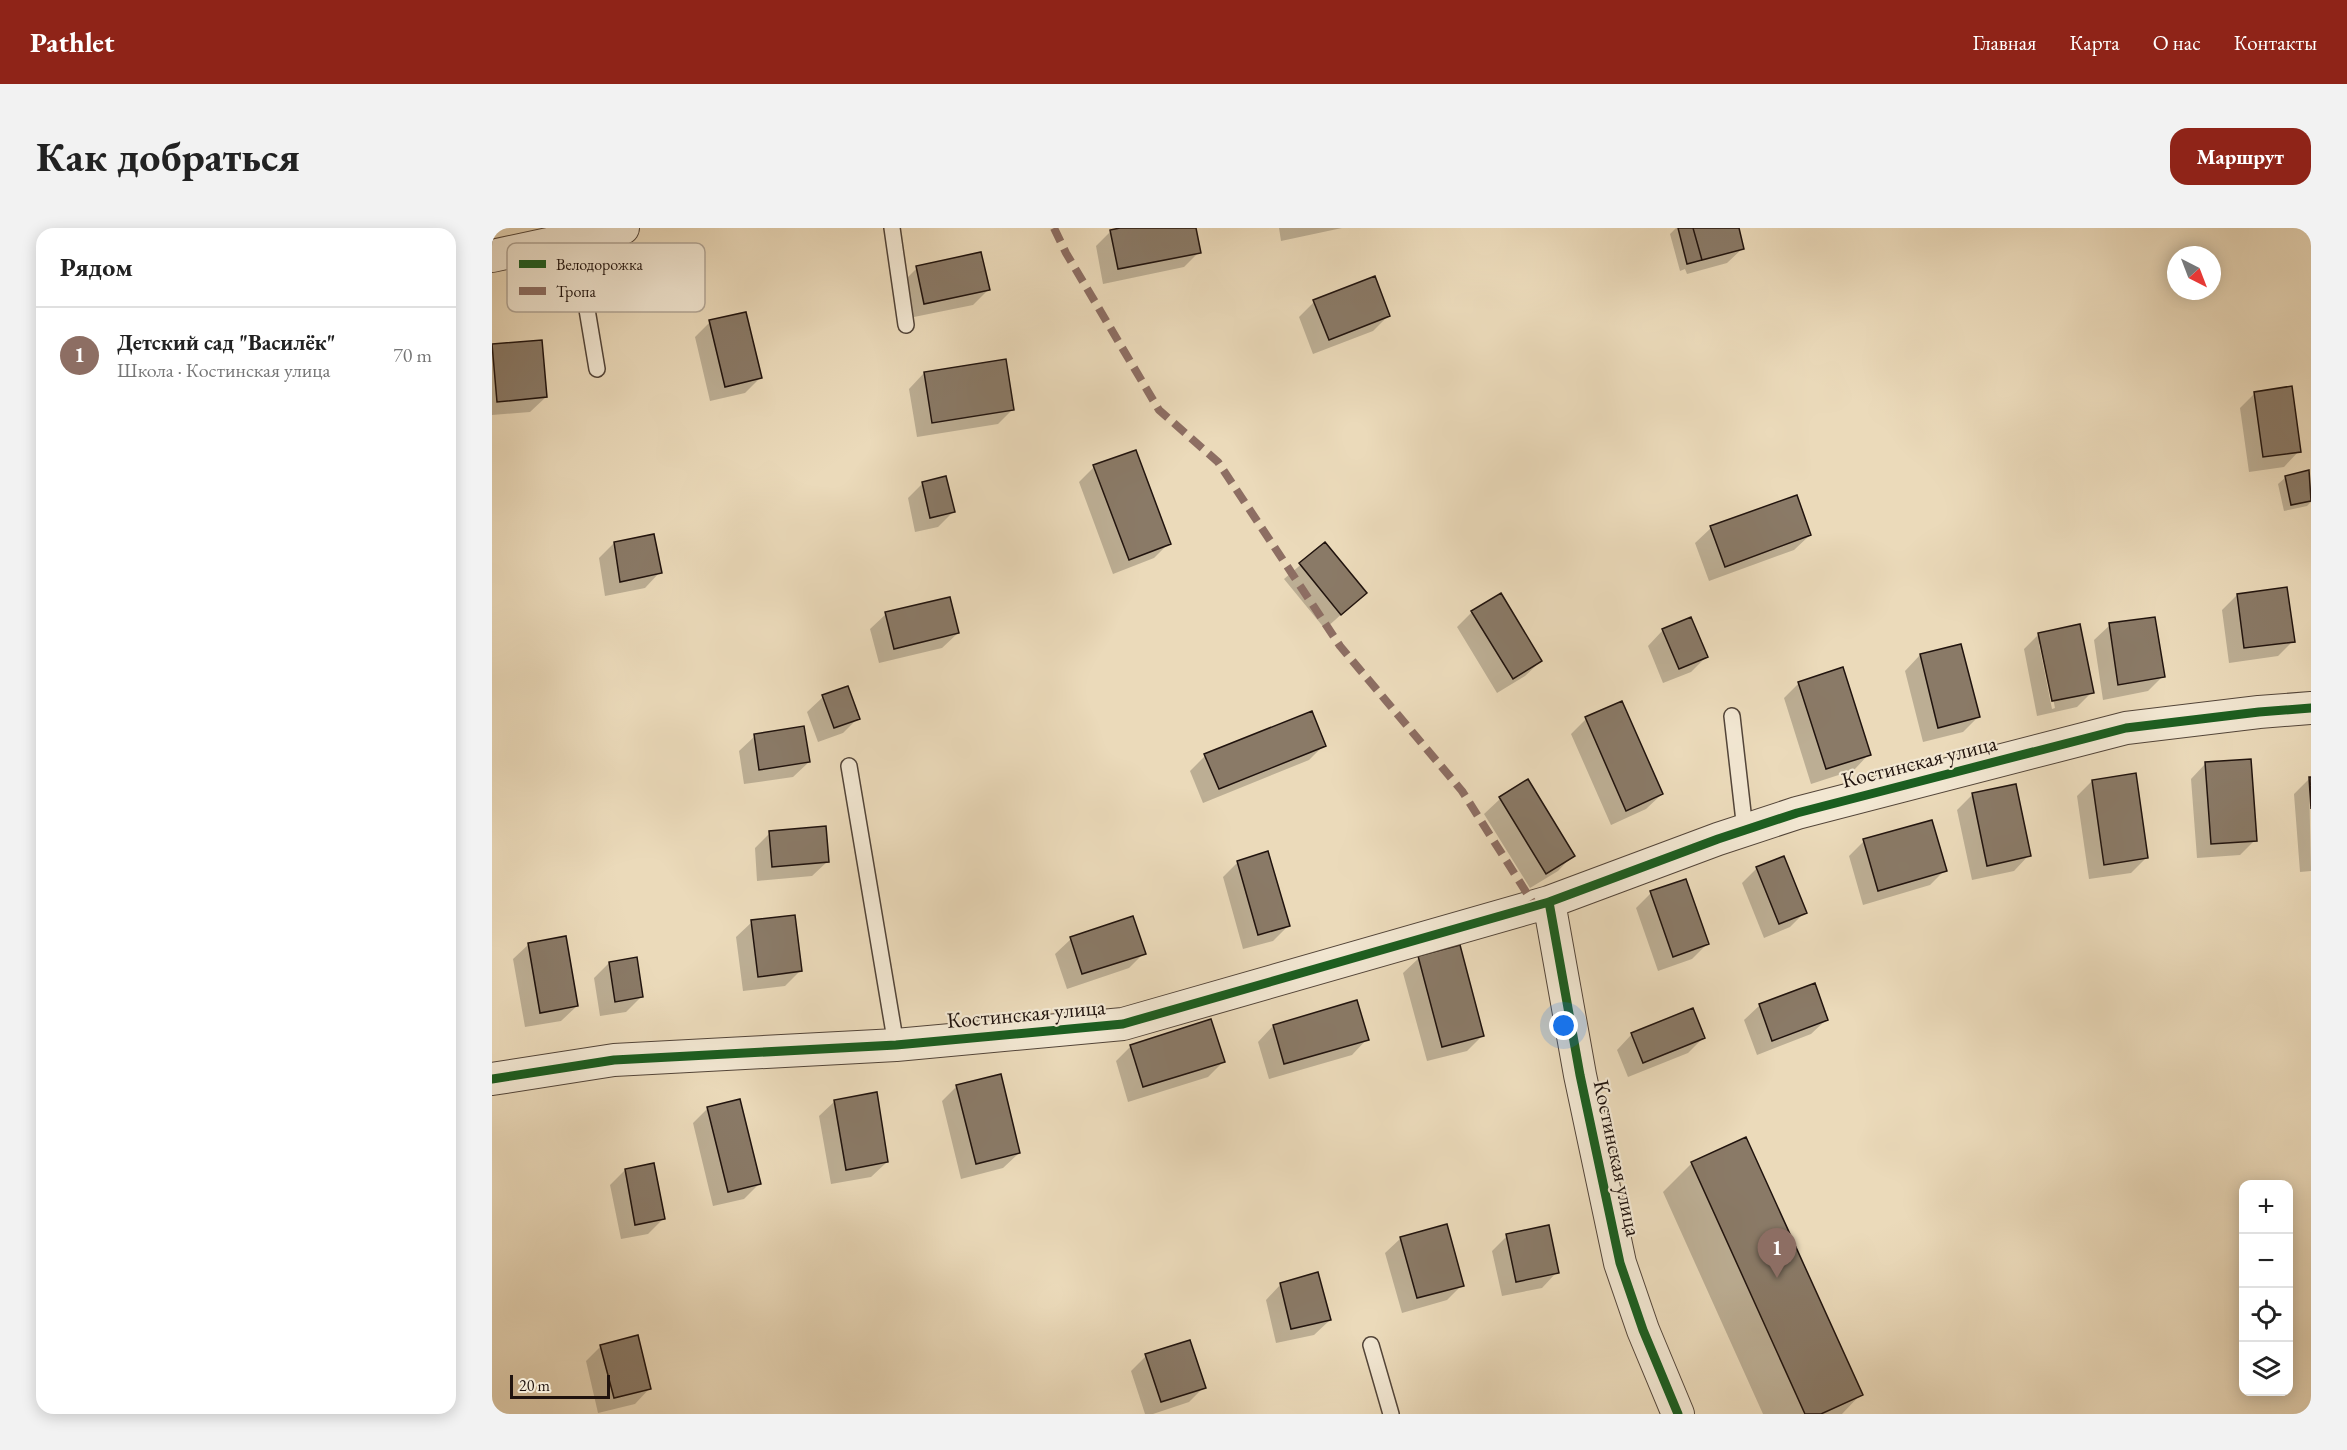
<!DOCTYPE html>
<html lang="ru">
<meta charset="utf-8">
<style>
body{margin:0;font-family:"EB Garamond",serif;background:#f2f2f2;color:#222}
.controls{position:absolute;right:18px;bottom:18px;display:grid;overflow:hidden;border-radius:12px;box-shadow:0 3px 15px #0003}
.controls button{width:54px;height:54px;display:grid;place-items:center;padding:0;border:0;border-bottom:2px solid #e0e0e0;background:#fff;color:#222;font:30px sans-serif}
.compass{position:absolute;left:1675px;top:18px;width:54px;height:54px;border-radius:50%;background:#fff;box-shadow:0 3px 15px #0003;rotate:138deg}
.scale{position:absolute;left:18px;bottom:15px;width:100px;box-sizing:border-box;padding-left:6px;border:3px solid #20130e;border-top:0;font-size:16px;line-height:21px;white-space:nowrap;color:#20130e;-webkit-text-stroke:4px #f2e7d2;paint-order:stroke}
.you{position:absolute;left:1072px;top:798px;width:21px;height:21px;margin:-15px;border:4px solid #fff;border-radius:50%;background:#1a73e8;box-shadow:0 0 0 9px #1a73e833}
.badge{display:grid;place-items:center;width:39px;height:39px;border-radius:50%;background:#8f2418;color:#fff;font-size:20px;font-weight:700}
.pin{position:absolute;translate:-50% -50px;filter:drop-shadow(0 2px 3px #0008)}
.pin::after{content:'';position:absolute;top:32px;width:21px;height:18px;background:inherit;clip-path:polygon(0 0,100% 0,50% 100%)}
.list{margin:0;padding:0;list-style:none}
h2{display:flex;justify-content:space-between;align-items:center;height:78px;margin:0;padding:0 24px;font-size:26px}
h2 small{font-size:20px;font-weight:400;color:#767676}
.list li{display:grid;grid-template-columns:39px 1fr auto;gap:18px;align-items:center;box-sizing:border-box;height:96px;padding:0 24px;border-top:2px solid #e0e0e0}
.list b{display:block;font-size:22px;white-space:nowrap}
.list p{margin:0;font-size:20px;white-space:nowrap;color:#767676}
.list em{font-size:20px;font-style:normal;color:#767676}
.icon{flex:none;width:33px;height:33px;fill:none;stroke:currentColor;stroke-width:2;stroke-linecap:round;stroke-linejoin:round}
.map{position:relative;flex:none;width:1819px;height:1186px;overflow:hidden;border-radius:18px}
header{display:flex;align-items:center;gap:36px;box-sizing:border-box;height:84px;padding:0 30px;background:#8f2418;color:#fff}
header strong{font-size:28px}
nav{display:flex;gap:33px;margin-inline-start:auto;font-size:21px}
.intro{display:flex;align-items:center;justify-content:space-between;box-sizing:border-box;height:144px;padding:0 36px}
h1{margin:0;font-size:42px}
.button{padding:15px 27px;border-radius:18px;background:#8f2418;color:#fff;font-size:21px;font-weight:700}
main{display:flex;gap:36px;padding:0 36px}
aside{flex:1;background:#fff;border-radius:18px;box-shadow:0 3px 15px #0003}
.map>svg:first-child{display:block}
</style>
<header>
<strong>Pathlet</strong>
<nav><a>Главная</a><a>Карта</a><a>О нас</a><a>Контакты</a></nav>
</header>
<div class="intro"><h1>Как добраться</h1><a class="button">Маршрут</a></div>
<main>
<aside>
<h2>Рядом<small></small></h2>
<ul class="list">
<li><span class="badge" style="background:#8d6e63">1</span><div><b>Детский сад &quot;Василёк&quot;</b><p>Школа · Костинская улица</p></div><em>70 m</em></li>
</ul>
</aside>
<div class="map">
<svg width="1819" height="1186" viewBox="0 0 1819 1186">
<rect width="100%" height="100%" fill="#ebdaba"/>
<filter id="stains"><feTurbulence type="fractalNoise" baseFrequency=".00333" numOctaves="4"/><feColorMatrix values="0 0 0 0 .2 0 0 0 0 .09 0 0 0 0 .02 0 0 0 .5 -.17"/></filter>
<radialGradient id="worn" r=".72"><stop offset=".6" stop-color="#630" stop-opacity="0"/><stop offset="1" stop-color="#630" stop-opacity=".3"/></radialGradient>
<path fill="#0003" fill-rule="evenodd" d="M635 0H702L707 24 692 39 611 56 604 18 619 3Z
M787 0H850L789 13Z
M1184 0H1245L1251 20 1235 35 1195 46 1193 41 1188 43 1178 6Z
M425 40 496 62 481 77 417 90 410 55Z
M822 74 896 88 881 103 821 126 807 89Z
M218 94 268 150 253 165 218 173 203 109Z
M0 118 54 169 38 184 0 187Z
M432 145 521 181 506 196 425 209 417 161Z
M1763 165 1807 223 1792 239 1757 244 1748 180Z
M602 239 677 315 662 330 621 346 587 254Z
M1816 244 1819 259V274L1815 278 1792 283 1786 256 1794 249Z
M431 255 461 284 446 299 423 304 416 270Z
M1219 300 1318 307 1302 322 1217 353 1203 315Z
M122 315 168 344 153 360 113 368 107 330Z
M833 316 873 365 833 401 792 351Z
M1745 367 1801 413 1786 428 1737 435 1730 382Z
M980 384 1049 433 1033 448 1005 465 965 399Z
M394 386 466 405 450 420 387 435 378 401Z
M1618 397 1671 448 1656 463 1611 472 1602 412Z
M1171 402 1214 429 1199 444 1171 455 1156 418Z
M1547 406 1600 464 1585 479 1545 488 1532 421ZM1547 416H1550L1563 480 1560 481Z
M1428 427 1486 489 1471 504 1431 514 1413 443Z
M1307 455 1377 526 1362 542 1319 556 1292 470Z
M331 469 366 490 351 505 326 514 315 484Z
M1094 491 1170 566 1154 581 1119 597 1079 506Z
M263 508 317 534 301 549 252 556 247 523Z
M832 517 817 532 711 575 698 543 713 528Z
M1714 535 1763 612 1748 627 1705 630 1699 551Z
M1817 551 1819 643 1808 644 1802 566Z
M1036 553 1081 627 1066 643 1038 660 992 586 1008 571Z
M1600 553 1654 630 1639 645 1597 651 1585 568Z
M1480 567 1537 627 1522 643 1480 652 1465 582Z
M278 605 336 633 320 648 265 653 263 620Z
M1372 613 1453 642 1438 657 1371 677 1357 628Z
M746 634 796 698 781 713 751 721 731 649Z
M1265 640 1313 684 1298 699 1272 710 1250 655Z
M1159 665 1215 716 1200 731 1166 743 1144 680Z
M640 690 652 725 637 740 575 761 563 726 579 711Z
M260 694 308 743 293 758 251 763 244 709Z
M37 716 85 778 69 793 33 799 21 731Z
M927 730 990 808 975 823 935 833 911 745Z
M117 735 149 769 134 784 108 788 102 750Z
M864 774 875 811 860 827 777 851 766 814 781 798Z
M1268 777 1335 791 1319 806 1265 827 1252 792Z
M1140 806 1211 810 1196 825 1136 849 1125 822Z
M639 818 731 834 716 849 636 874 624 833Z
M465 858 527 925 511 940 469 951 450 873Z
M343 873 395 934 379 949 339 956 327 888Z
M216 880 268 955 252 971 221 978 201 895Z
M1200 935 1369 1166 1350 1186H1271L1171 964Z
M133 942 172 990 156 1006 129 1011 118 957Z
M1015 1008 1065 1044 1050 1060 1010 1068 1000 1023Z
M909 1010 970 1057 955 1072 910 1085 893 1025Z
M789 1056 838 1092 822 1107 784 1115 774 1072Z
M109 1118 158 1160 143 1176 106 1185 94 1133Z
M654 1128 712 1159 697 1174 661 1186H653L639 1143Z"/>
<path fill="#8a7a67" stroke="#20130e" stroke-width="1.5" d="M628 0H704L709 25 626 41 618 2Z
M1186 0H1201L1210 32 1195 36Z
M1201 0H1247L1252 21 1210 32Z
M489 24 498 62 432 76 424 38Z
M883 48 898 88 837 112 821 72Z
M254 84 270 150 233 159 217 92Z
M50 112 55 169 5 174 0 116Z
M514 131 522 182 440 195 432 144Z
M1800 158 1809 224 1771 229 1762 164Z
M644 222 679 316 637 332 601 237Z
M1817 242 1819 273 1799 277 1793 248Z
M454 248 463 284 438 290 430 254Z
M1305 267 1319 307 1233 339 1218 298Z
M162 306 170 345 128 354 122 314Z
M833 314 875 365 849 387 807 335Z
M1795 359 1803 414 1752 420 1745 366Z
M1009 365 1050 433 1021 451 979 383Z
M458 369 467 405 402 421 393 384Z
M1199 389 1216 429 1187 441 1170 401Z
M1663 389 1673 449 1626 457 1617 395Z
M1588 396 1602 465 1560 473 1546 405Z
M1469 416 1488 489 1446 500 1428 426Z
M1351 439 1379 527 1334 541 1306 454Z
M356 458 368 491 342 500 330 467Z
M1130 473 1171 566 1134 583 1093 489Z
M820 483 834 518 727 561 712 526Z
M312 498 318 534 267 542 262 506Z
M1759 531 1765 613 1719 616 1713 534Z
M1644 545 1656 630 1612 637 1600 552Z
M1817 549H1819V581Z
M1036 551 1083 628 1054 646 1007 569Z
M1524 556 1539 628 1495 638 1480 565Z
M1440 592 1455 643 1386 663 1371 611Z
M334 598 337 634 280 639 277 603Z
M776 623 798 698 766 707 745 633Z
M1292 628 1315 685 1287 696 1264 639Z
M1194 651 1217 716 1181 729 1158 663Z
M303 687 310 743 266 749 259 692Z
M641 688 654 726 590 746 578 709Z
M74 708 86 778 48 785 36 715Z
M968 717 992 808 950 819 926 728Z
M145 729 151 769 123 774 117 734Z
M1323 755 1336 792 1280 813 1267 776Z
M865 772 877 812 792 836 781 797Z
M1201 780 1213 810 1151 835 1139 805Z
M719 791 733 834 651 859 638 817Z
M509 846 528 925 484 936 464 857Z
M385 864 396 934 354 942 342 872Z
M248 871 269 956 236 964 215 879Z
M1254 909 1371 1167 1329 1186H1313L1199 934Z
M162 935 173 991 143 997 133 941Z
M955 996 972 1058 925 1070 908 1009Z
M1057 997 1067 1045 1024 1054 1014 1006Z
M826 1044 839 1092 799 1101 788 1055Z
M146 1107 159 1161 122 1170 108 1117Z
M698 1112 714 1160 669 1174 653 1126Z"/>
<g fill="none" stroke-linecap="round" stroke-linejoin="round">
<g stroke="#534539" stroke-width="18">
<path id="lane" d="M400 0 414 97
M83 10 105 141
M1240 488 1253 602
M357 538 404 817
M879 1117 899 1186"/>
</g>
<g stroke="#534539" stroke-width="34">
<path id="street" d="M0 28 131 0
M0 851 122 832 404 817 631 796 1057 674
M1186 1186 1151 1102 1128 1035 1088 847 1057 674 1226 611 1305 585 1634 500 1767 484 1819 480"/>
</g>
<use href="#lane" stroke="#f2e7d2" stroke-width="15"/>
<use href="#street" stroke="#f2e7d2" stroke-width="32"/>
<path stroke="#8d6e63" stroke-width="8" stroke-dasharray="15 8" stroke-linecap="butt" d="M562 0 574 25 667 182 726 234 848 418 970 563 1043 678"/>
<g stroke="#f2e7d2" stroke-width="13">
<path id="cycleway" d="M0 851 122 832 404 817 631 796 1057 674
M1186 1186 1151 1102 1128 1035 1088 847 1057 674 1226 611 1305 585 1634 500 1767 484 1819 480"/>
</g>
<use href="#cycleway" stroke="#1b5e20" stroke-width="9"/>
</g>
<g text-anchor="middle" stroke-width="4.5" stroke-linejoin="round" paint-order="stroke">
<g font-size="22" fill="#20130e" stroke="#f2e7d2">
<text transform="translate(1427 533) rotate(-14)" y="8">Костинская улица</text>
<text transform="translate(534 785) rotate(-5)" y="8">Костинская улица</text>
<text transform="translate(1126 930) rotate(78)" y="8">Костинская улица</text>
</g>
</g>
<rect x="15" y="15" width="198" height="69" rx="9" fill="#f2e7d2" stroke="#b3a797" stroke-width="1.5"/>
<rect x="27" y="32" width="27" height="8" fill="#1b5e20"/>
<rect x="27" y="59" width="27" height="8" fill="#8d6e63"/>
<g font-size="16" fill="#20130e">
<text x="64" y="42">Велодорожка</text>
<text x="64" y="69">Тропа</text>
</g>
<rect width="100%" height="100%" filter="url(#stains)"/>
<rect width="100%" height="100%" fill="url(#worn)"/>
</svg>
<div class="controls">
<button>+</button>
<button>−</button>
<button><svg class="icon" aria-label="locate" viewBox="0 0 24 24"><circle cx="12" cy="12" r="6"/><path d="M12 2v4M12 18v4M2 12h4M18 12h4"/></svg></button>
<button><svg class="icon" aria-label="layers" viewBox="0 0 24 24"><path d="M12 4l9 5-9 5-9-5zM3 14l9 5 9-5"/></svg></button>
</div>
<svg class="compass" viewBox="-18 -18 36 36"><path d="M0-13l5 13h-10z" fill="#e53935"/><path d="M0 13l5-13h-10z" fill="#767676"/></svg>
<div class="scale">20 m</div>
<div class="you"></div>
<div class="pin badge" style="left:1285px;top:1050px;background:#8d6e63">1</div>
</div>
</main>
